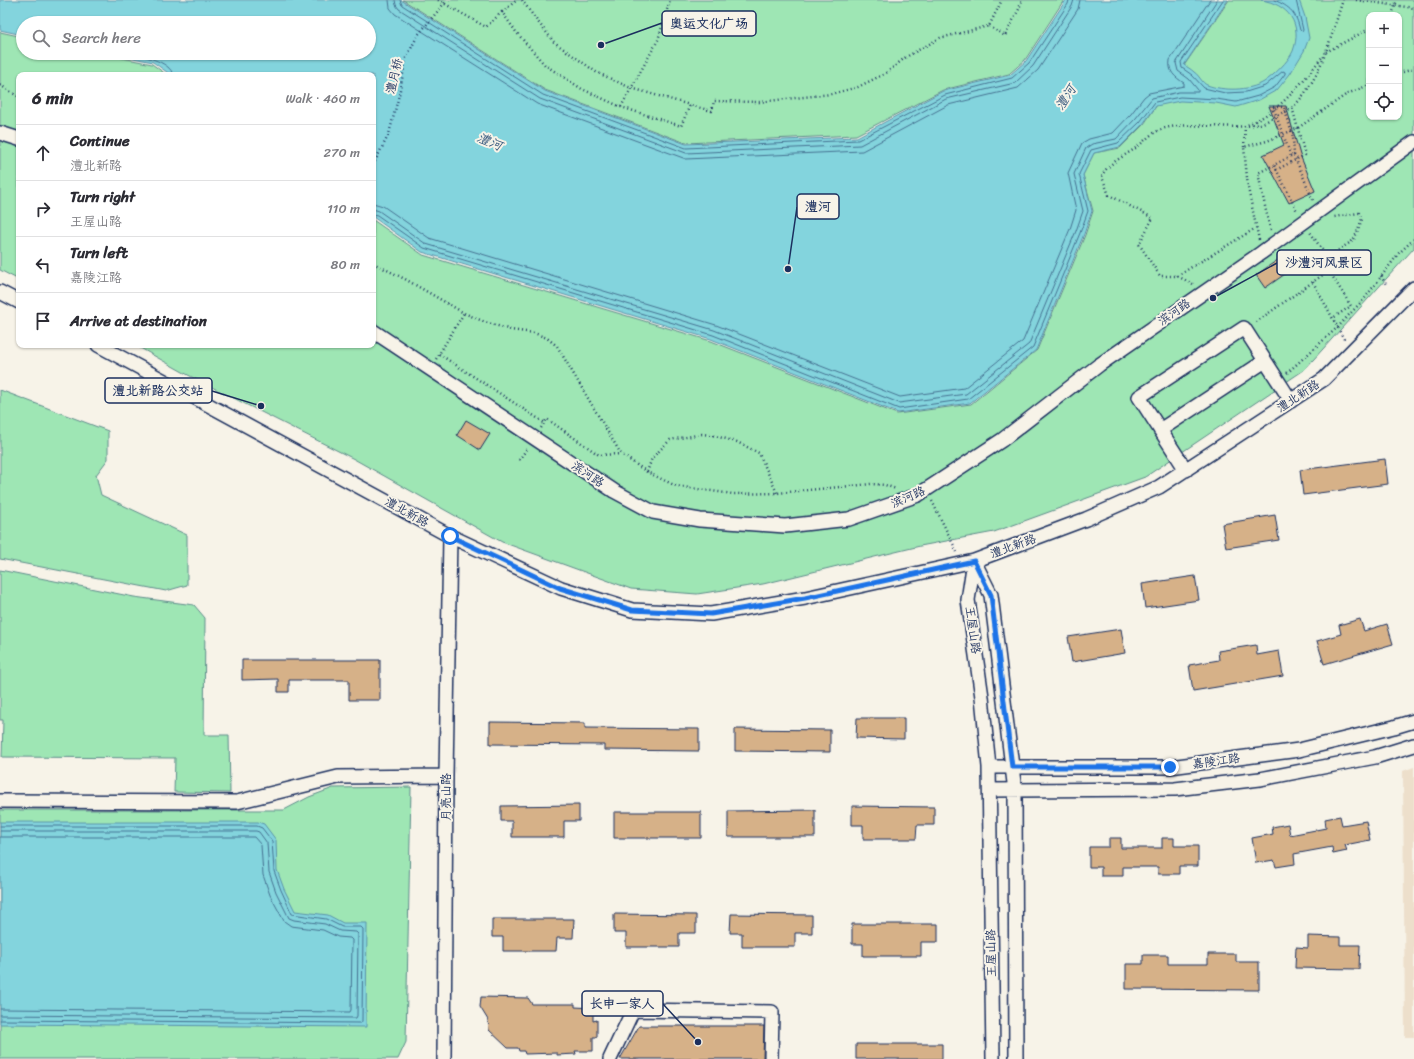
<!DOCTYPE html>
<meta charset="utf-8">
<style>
body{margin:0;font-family:Sriracha,"LXGW WenKai TC",sans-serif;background:#f2f2f3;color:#2b2b33}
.controls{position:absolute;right:12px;top:12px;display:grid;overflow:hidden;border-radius:8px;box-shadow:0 1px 3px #0004}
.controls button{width:36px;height:36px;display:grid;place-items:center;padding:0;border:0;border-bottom:1px solid #e1e1e2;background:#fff;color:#2b2b33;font:20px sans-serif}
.stop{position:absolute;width:12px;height:12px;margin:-9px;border:3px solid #1a73e8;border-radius:50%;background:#fff}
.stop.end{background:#1a73e8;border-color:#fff;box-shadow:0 1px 4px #0008}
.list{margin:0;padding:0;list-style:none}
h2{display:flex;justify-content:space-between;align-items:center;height:52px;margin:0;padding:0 16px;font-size:17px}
h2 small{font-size:13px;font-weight:400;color:#7c7c81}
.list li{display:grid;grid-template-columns:26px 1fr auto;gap:12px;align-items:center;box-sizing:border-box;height:56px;padding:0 16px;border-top:1px solid #e1e1e2}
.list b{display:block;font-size:15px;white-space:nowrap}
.list p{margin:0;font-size:13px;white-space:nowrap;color:#7c7c81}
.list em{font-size:13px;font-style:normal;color:#7c7c81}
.icon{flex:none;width:22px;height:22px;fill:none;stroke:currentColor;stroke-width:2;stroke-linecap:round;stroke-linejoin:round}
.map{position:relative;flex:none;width:1414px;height:1059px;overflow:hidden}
.search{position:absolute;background:#fff;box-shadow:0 1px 3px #0004;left:16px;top:16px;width:360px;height:44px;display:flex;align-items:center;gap:10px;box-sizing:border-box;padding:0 14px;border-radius:22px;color:#7c7c81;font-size:15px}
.panel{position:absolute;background:#fff;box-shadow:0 1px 3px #0004;left:16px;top:72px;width:360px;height:276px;border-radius:8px}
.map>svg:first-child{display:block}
</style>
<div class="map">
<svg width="1414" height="1059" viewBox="0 0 1414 1059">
<rect width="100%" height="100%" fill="#f7f3e8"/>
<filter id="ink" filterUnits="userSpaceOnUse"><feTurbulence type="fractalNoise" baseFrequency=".025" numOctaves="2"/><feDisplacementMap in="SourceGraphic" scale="8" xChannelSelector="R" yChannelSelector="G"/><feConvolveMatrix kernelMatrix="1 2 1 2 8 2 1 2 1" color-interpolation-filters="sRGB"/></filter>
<g filter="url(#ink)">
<path fill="#eddfcb" d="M1414 767V1037H1405L1403 771Z"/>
<path fill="#9ee6b4" stroke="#5c8a89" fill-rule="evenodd" d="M403 0H1064L1025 60 1009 74 943 90 856 135 686 143 545 90Z
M1229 0H1414V248L1304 370 1145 477 994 532 920 546 763 584 697 594 631 589 502 542 354 459 190 376 135 345H373V220L423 255 711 341 897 414 971 404 1037 350 1085 235 1093 211 1083 175 1094 153 1120 148 1144 124ZM1369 15H1399V117H1369Z
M0 32 23 37V53H98L152 64 167 75H19V280L0 270Z
M0 390 108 431V459L96 475 101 495 187 535V585L166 591 0 559Z
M0 570 134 597 194 605 205 618 204 735H229L230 793 174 792 175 758 2 757 3 720H0Z
M411 787 406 1042 398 1059H0V810H284L309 797 333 788Z"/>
<path fill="#83d4dd" stroke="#5992aa" d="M0 0H401L545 91 686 144 857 137 943 91 1010 75 1026 61 1066 0H1228L1184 65C1187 67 1191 69 1194 72 1199 75 1202 83 1207 85 1223 91 1249 91 1264 82 1273 76 1289 61 1293 51 1303 24 1288 4 1261 0H1299L1305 17 1309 38 1304 51 1290 74 1277 90 1259 100 1236 107 1216 103 1180 101 1156 106 1143 124 1120 147 1094 153 1083 175 1092 211 1084 234 1036 350 970 403 898 413 711 339 422 252 373 217V75H171L153 62 109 53H369V23H23V35L0 30Z
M0 822H258L264 824 276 840 277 870 284 889 295 911 328 915 343 923H367L366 1027 0 1024Z"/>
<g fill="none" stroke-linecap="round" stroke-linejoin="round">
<path stroke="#457191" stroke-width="1" d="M389 0 390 8 395 14 537 104 686 159 862 151 948 105 1018 88 1038 70 1078 9 1080 0
M395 0 396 5 399 9 540 99 686 153 860 145 946 99 1015 83 1033 66 1072 6 1074 0
M400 0 402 5 543 95 686 148 858 140 945 95 1012 78 1029 63 1068 4 1069 0
M1274 0C1291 7 1296 13 1300 30L1302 32 1303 30 1296 0
M128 53C139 55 171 61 173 75
M373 203 383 206 429 238 716 325 900 397 964 388 1023 341 1070 229 1076 210 1068 173 1082 143 1089 139 1113 133 1131 114 1144 97 1149 93 1184 86V83C1175 77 1168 72 1170 60L1210 0
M373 209 379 211 426 244 714 330 899 403 966 394 1029 344 1076 231 1083 211 1074 174 1086 148 1092 144 1116 139 1136 118 1152 98 1179 92H1198V90L1189 79 1178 71 1176 63 1217 0
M373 214 377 215 424 248 713 335 899 409 968 399 1033 347 1080 233 1088 211 1079 174 1091 150 1118 143 1140 122 1155 102 1180 97 1216 99 1236 102 1258 96 1275 87 1285 74V72L1283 71 1265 86 1246 92 1225 93 1204 88 1192 75 1182 68 1181 62 1223 0
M0 826H257L262 828 272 841 274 871 281 890 292 914 326 919 342 927H361L363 929 362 1021 361 1023 0 1020
M0 831H256L259 832 267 843 269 872 276 892 289 918 294 920 325 924 340 931 356 932 358 934 357 1016 356 1018 0 1015
M0 837H254L261 845 263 875 270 895 284 921 291 926 323 930 338 937 350 938 352 940 351 1010 350 1012 0 1009"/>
</g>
<path fill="#d6b188" stroke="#1b2f5e" d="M1269 106H1286L1300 155 1315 191 1289 203 1263 155 1284 145Z
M1279 259 1288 272 1265 288 1256 275Z
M466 420 490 434 480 450 457 435Z
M1385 459 1388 484 1303 495 1300 470Z
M1275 515 1279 540 1226 548 1222 524Z
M1195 576 1199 600 1145 608 1142 584Z
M1360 619 1364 631 1387 624 1393 644 1324 664 1317 641 1341 634 1339 625Z
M1121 629 1125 653 1072 662 1068 637Z
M1256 645 1257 655 1279 651 1283 676 1193 691 1189 665 1219 660 1218 651Z
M242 660H380V700H349V680H289V692H278V679L242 680Z
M857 718H904V739L856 738Z
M490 722 585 723V728L699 729V751L604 750V745L490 744Z
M735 729 830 730V752L735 751Z
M579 805V821H564V837H512V821H501V806Z
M852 806 934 807V825H917L916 839H863V825H852Z
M815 810V837H728V811Z
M614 812H701V838H614Z
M1340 816 1342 825 1366 821 1370 840 1345 845 1347 851 1333 854 1332 847 1294 854 1295 864 1276 867 1274 860 1256 863 1252 838 1273 834 1272 827 1288 824 1290 835 1326 828 1325 819Z
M1109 838H1121V848H1162V838H1174V846H1198V866H1179V874H1158V867H1123V876H1101V867H1089V847H1109Z
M614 914 696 915V933H679V947H626V933H614Z
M731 914 812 915V933H795V947H742V933H730Z
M492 919H574L573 938H557L556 951H503V937H492Z
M852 924H938V942H921V956H863V944H852Z
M1308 936 1340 937V945H1360L1359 969 1295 968 1296 947 1308 948Z
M1208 954H1236V962H1259V990L1126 989V964H1143V955H1168V964H1208Z
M481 997 528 998 532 1004H575V1007L593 1008V1021L597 1020V1037H593V1051H575L576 1054 557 1055V1053L525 1054 524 1051H519L518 1048H508L489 1030 488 1020 480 1007Z
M639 1026H764L763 1059H620Z
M856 1044H942V1059H856Z"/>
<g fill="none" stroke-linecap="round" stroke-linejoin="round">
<g stroke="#1b2f5e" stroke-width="16">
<path id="minor" d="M0 133 19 139
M0 292 19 302
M373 331 614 491 653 512 700 520 785 526 849 519 918 495 1002 440 1099 365 1261 253 1414 142
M98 345 450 536 561 588 632 610 711 614 805 598 974 561 1086 519 1159 487 1324 379 1414 288
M1160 430 1265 361
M1186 470 1139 397 1244 328 1291 401
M974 561 991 595 1015 791 1016 1059
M974 561 968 600 982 697 989 767 993 1059
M989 767H1170L1299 750 1394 727 1414 721
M990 790 1175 789 1260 779 1375 757 1414 745
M0 801 237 802 338 777 446 776
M444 1059 446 776 450 536
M610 1059 633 1010 772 1012 771 1059"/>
</g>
<path stroke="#1b2f5e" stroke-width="2.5" stroke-dasharray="1 3" stroke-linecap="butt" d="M438 0 486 27 502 12 516 32 545 65 582 89 621 107 681 126 690 105 712 111 714 101 759 102 831 94 858 87 886 73 906 57 940 38 989 26 1002 0
M522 0 534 17 554 42 596 72 631 88 690 105
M1356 0 1414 8
M502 12 517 0
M1392 15 1397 0
M989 26 1005 36 1019 9 1022 0
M1326 52 1369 29
M1399 73 1414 69
M0 85 19 97
M621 107 658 40 670 0
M1244 147 1245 126C1282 110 1298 87 1323 56
M1291 156 1274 165 1297 211
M1276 170 1305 155 1292 107
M1271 230 1266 211 1258 173 1274 165
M1259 240 1248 188 1244 147 1267 141 1298 128 1347 94 1369 85
M1328 257 1354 240 1362 219 1359 213 1334 217
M373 263 405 279 464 313 485 322 511 330 534 333 547 338 557 346 621 454 647 472 676 486 733 494 777 493 871 484 885 485 896 489
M1329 271 1351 306 1333 318
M1177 276 1256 228
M1381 276 1387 286
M1313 282 1345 341
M1193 284 1177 276H1160L1139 244 1153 218 1109 195 1102 177C1105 166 1119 159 1128 153 1143 145 1148 133 1165 128 1196 121 1228 131 1259 124 1265 123 1272 118 1278 115 1283 112 1289 110 1294 106 1321 79 1331 36 1343 0
M1256 322 1334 267 1310 232
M439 354 545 423
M436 359 464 313
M1287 373 1338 327 1348 316 1365 298 1399 253 1414 239
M541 428 547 419 599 455 621 454
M519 460 528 447
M647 472 652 458 670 440 702 434 712 435 737 442 759 453 777 493
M932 501 957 552"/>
<use href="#minor" stroke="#f7f3e8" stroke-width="13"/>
<path stroke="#1b2f5e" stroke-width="2.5" stroke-dasharray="1 3" stroke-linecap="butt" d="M1273 107H1284L1293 137 1294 155 1291 156Z
M1294 155 1313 200
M373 165 389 134 399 95 406 58 418 35 447 0"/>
</g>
</g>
<g fill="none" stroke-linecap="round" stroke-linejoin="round" filter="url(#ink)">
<path stroke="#1a73e8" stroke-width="5" d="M450 536 560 588 632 610 711 614 805 598 974 561 991 595 1012 767H1170"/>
</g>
<g text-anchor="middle" stroke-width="4" stroke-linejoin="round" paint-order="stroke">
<g font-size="12" fill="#1b2f5e" stroke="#f7f3e8">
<text transform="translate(394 76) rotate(-77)" y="4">澧月桥</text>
<text transform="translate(1174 312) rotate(-35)" y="4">滨河路</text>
<text transform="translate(1298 396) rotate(-33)" y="4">澧北新路</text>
<text transform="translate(588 474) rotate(34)" y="4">滨河路</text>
<text transform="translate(908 497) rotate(-23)" y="4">滨河路</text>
<text transform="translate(407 512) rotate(29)" y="4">澧北新路</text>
<text transform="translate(1013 546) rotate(-20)" y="4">澧北新路</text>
<text transform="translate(973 630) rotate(82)" y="4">王屋山路</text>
<text transform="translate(1216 761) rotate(-8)" y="4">嘉陵江路</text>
<text transform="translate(446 797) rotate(-90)" y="4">月亮山路</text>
<text transform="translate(991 953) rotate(-91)" y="4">王屋山路</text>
</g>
<g font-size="13" font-style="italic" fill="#35587e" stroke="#f7f3e8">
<text transform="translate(1065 97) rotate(-57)" y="5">澧河</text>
<text transform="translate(490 141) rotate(23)" y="5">澧河</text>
</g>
</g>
<path fill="none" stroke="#1b2f5e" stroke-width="1.5" d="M601 45L662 23M788 269L797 207M1213 298L1277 263M261 406L212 391M698 1042L663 1004"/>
<g fill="#1b2f5e" stroke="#f7f3e8" stroke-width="1.5">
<circle cx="601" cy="45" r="4"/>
<circle cx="788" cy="269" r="4"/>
<circle cx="1213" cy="298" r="4"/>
<circle cx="261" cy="406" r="4"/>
<circle cx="698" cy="1042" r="4"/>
</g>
<g fill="#f7f3e8" stroke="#1b2f5e" stroke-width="1.5">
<rect x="662" y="11" width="94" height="25" rx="4"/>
<rect x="797" y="194" width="42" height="25" rx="4"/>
<rect x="1277" y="250" width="94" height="25" rx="4"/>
<rect x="105" y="378" width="107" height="25" rx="4"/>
<rect x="582" y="991" width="81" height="25" rx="4"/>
</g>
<g font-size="13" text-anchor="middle" font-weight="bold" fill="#1b2f5e">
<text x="709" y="28">奥运文化广场</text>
<text x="818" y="211">澧河</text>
<text x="1324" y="267">沙澧河风景区</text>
<text x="158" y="395">澧北新路公交站</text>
<text x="622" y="1008">长申一家人</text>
</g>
</svg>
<div class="controls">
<button>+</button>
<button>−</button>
<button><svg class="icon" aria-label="locate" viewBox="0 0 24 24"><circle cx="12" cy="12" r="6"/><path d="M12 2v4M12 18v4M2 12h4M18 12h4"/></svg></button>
</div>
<div class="stop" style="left:450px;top:536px"></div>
<div class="stop end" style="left:1170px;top:767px"></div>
<div class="search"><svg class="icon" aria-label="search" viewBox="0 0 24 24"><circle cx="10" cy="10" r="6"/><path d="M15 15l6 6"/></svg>Search here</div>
<section class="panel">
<h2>6 min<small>Walk · 460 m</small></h2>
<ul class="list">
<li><svg class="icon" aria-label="ahead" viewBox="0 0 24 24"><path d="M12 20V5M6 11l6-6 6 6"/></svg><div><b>Continue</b><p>澧北新路</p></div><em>270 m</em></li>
<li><svg class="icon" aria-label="right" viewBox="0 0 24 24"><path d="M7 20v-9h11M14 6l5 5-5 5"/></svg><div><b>Turn right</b><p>王屋山路</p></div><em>110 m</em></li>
<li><svg class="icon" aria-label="left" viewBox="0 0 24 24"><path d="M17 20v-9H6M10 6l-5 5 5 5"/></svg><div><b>Turn left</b><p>嘉陵江路</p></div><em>80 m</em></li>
<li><svg class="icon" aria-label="arrive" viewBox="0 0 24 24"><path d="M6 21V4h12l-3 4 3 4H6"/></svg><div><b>Arrive at destination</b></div></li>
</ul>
</section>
</div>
